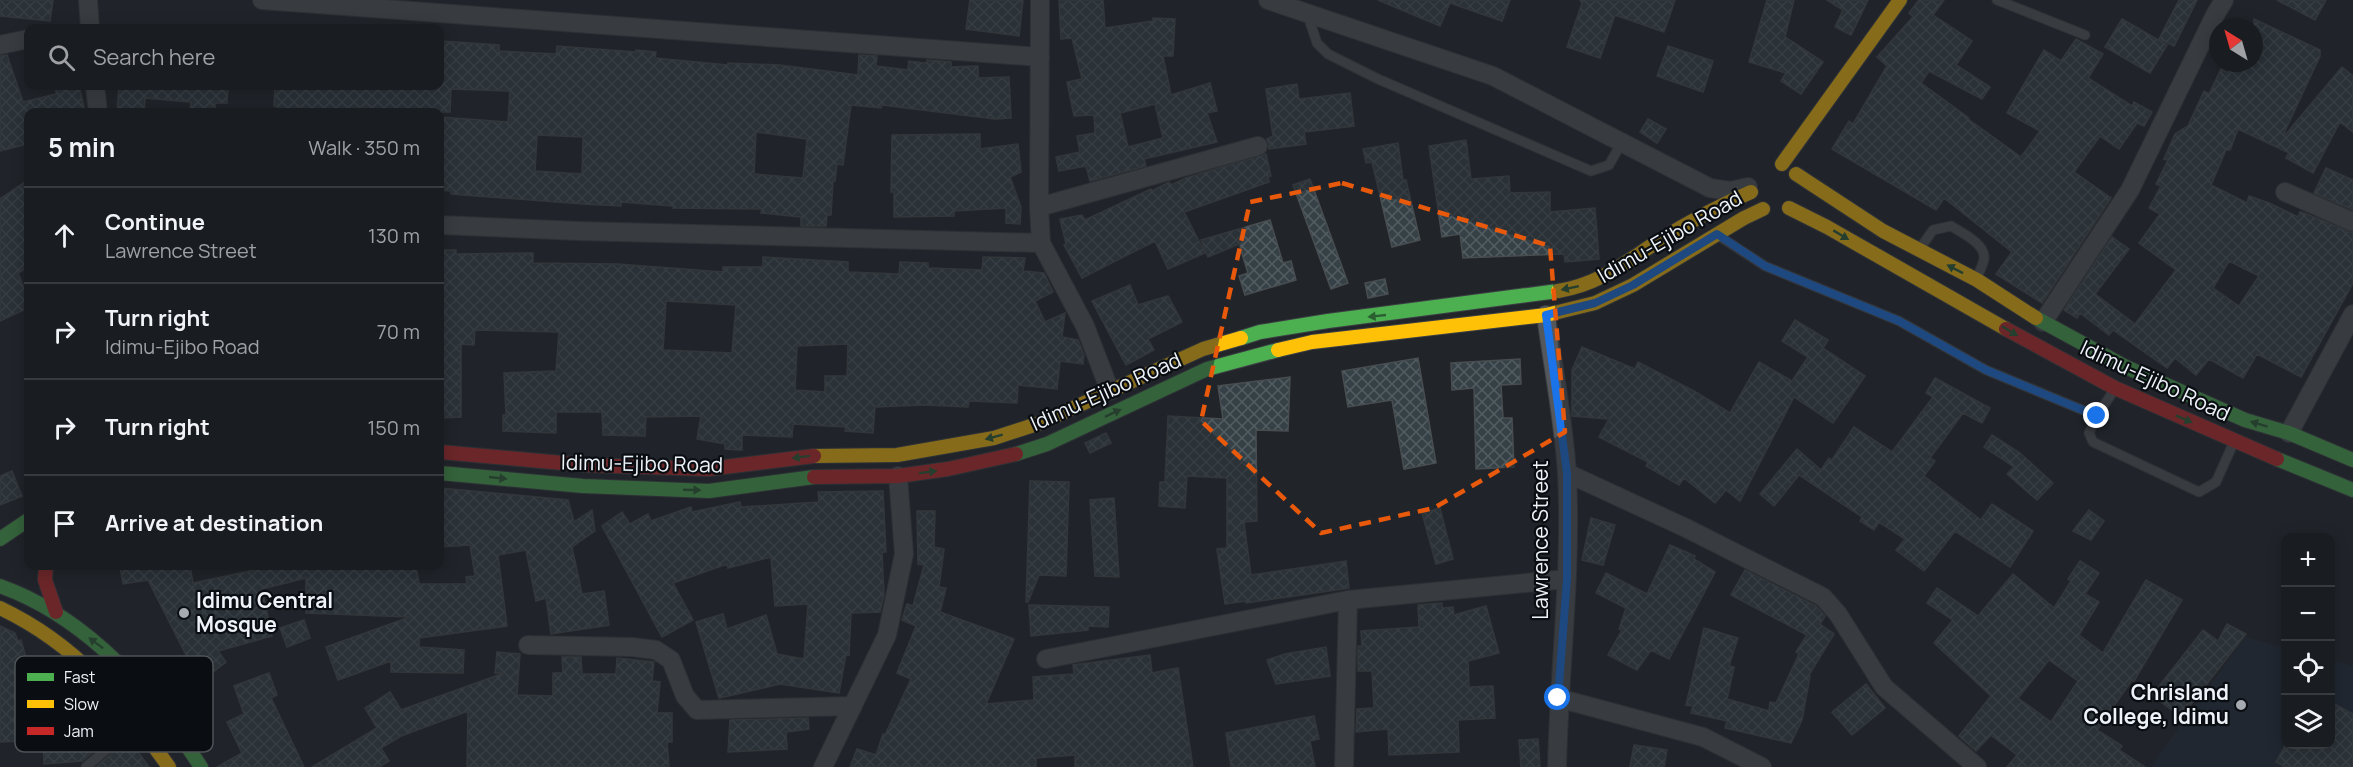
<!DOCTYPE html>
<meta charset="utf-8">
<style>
body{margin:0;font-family:Manrope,sans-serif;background:#222529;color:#f1f3f6}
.controls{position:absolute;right:18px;bottom:18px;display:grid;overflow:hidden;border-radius:12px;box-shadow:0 3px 15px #0003}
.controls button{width:54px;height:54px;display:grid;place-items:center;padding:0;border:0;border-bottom:2px solid #373a3e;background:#191c20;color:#f1f3f6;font:30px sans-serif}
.compass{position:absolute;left:2209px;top:18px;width:54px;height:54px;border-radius:50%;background:#191c20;box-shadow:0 3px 15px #0003;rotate:323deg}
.stop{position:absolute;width:18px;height:18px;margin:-14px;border:4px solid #1a73e8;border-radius:50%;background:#fff}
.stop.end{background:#1a73e8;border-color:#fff;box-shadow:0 2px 6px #0008}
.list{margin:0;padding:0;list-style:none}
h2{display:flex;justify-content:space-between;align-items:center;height:78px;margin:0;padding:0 24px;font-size:26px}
h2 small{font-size:20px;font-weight:400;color:#9fa1a5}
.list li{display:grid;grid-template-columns:39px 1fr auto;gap:18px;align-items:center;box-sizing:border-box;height:96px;padding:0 24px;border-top:2px solid #373a3e}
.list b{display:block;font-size:22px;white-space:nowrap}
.list p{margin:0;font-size:20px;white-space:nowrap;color:#9fa1a5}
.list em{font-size:20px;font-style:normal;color:#9fa1a5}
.icon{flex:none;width:33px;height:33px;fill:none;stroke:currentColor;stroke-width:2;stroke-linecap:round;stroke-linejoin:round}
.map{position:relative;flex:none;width:2353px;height:767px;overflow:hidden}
.search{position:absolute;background:#191c20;box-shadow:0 3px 15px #0003;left:24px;top:24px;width:420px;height:66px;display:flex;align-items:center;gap:15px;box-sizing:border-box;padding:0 21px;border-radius:12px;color:#9fa1a5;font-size:22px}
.panel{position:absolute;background:#191c20;box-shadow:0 3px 15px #0003;left:24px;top:108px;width:420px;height:462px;border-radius:12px}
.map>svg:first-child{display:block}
</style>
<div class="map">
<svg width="2353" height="767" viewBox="0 0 2353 767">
<defs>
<pattern id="building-cross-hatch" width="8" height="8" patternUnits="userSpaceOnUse" patternTransform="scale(1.5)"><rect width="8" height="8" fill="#354147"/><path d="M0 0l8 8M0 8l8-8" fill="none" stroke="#535d62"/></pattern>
</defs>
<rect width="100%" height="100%" fill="#21252a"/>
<path fill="#202c38" d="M2245 637 2285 648 2286 744H2330L2331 660 2353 666V767H2151Z"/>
<path fill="url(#building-cross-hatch)" stroke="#484d50" stroke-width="1.5" fill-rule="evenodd" d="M0 0H53L50 21 0 16Z
M970 0H1023L1019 36 966 29Z
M1059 0H1103L1105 28 1153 21V18L1175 19 1173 56H1163L1171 95 1210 83 1217 111 1207 113 1217 142 1144 159 1146 166 1090 181 1086 166 1059 171 1056 157 1080 152 1077 136 1095 133 1094 115 1074 116 1067 82 1082 79 1072 38 1061 39ZM1155 104 1163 138 1128 147 1120 113Z
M1378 0H1510L1502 21 1450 3 1440 26Z
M1580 0H1675L1664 32 1615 15 1600 58 1567 47 1582 3Z
M1767 0H1794L1785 37 1823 62 1801 94 1781 81 1786 73 1749 62Z
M1827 0H1868L1851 35 1835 27 1843 10Z
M1919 0H1944L1933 15 1972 41 1956 65 1990 87 1982 99 1929 71 1921 83 1969 118 1968 119 2021 157 2040 131 2007 113 2044 50 2061 61 2076 39 2103 54 2088 78 2132 106 2134 102 2152 112 2144 126 2137 123 2119 149 2100 136 2074 172 2111 198 2042 303 1996 274 2012 252 1944 198 1936 210 1832 149 1849 121 1853 124 1887 66 1877 57 1913 17 1909 13Z
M2179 0H2197L2174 46 2159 39Z
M2277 0H2326L2315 20Z
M2122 19 2167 45 2150 73 2105 47Z
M2254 19 2320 50V56L2284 133 2286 134 2342 67 2353 76V132L2340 122 2313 173 2286 158 2289 153 2238 129 2230 150H2226L2211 185 2247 203 2249 196 2269 203 2298 217 2300 212 2304 213 2353 233V283L2301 377 2257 354 2243 378 2209 359 2196 375 2175 358 2167 368 2113 330 2109 335 2080 313 2077 318 2064 310 2112 237 2129 249 2095 294 2135 324 2176 270 2139 243 2160 214 2149 208 2161 186 2156 184 2168 160 2164 159 2175 134 2188 126 2204 91 2209 94 2221 69 2228 73 2233 63H2254ZM2229 261 2259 276 2239 306 2213 288Z
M440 41 499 45V51L556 54 557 46 636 52V50L656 52 655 58 728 65V63L779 65 858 75 859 55 877 56 876 66 908 70 909 61 926 63 927 60 951 62V67L978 66V78L1009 77 1011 118 995 119 882 105 881 108 851 105 843 165 837 164 835 181H833L831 215H827L826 226H801V217L761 213 762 209 673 208V206L621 202V206L583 204 451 194V191L440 190V117L508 122 510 91 451 89 450 112H407V110L358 108 357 112 297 108V112H277V106H274L275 86H440ZM756 132 807 139 803 178 754 174ZM537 135 583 137 582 174 535 171Z
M1668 46 1713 61 1703 92 1657 76Z
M7 55 23 102 56 94V90L79 86 85 112H28V144L0 151V56Z
M1297 84 1299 99 1350 93 1354 126 1304 132 1306 144 1269 149 1267 139 1273 136 1266 89Z
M119 86H228L227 103H215V112H190L191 102 145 98 144 112H117Z
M1648 119 1666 129 1657 143 1640 132Z
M980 134V149L1018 144 1021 172 1010 177 1021 207 1020 224 1006 223V208L954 211V216L894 217V192H891L892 135Z
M1466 140 1471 179 1509 176 1510 193 1550 192V212L1595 208 1599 259 1565 262 1564 254 1463 258 1460 234 1442 237 1429 146Z
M1398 143 1403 180H1406L1420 240 1392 247 1372 162 1366 163 1363 149Z
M1266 154 1271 176 1268 177 1269 182 1184 212 1205 253 1168 269 1155 241 1082 278 1064 245 1066 244 1060 219 1082 215 1085 220 1151 189 1152 191 1169 182 1171 185 1186 178Z
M2326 168 2353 180V210L2314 193Z
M1310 179 1348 283 1331 289 1293 185Z
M28 180V267L18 273 28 298V308L0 321V199Z
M1270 220 1283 263 1291 261 1296 280 1245 295 1239 276 1248 273 1239 244 1208 257 1201 240Z
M440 250H456V254L533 253V263L618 264 723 272V267H763V257L848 262V272L899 274 900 262 928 263V268L982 270 983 257 1025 258 1023 271 1044 273 1053 292 1035 301 1045 322 1065 313 1062 337 1078 340 1084 355 1083 364 1060 361 1057 389 1018 385 1017 403 969 401 968 407 925 405 875 407 873 433 845 431 846 427 793 424 792 437 742 435V450H739L725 449V444L697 439 701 416 646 417 645 436 603 435 602 412H556V433L503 431V415H506L504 373 556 371 559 332 475 330 474 345 461 344V417L440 418ZM666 301 736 305 732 353 663 350ZM848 344 847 376H825V392L795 390 797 346Z
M1385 279 1388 294 1368 298 1365 283Z
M1130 285 1138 305 1168 296 1182 322 1148 339 1154 350 1126 365 1092 301Z
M1795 320 1828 340 1823 348 1865 376 1833 423 1794 397 1740 501 1726 490 1715 503 1684 478 1679 485 1646 466 1648 462 1599 437 1609 419 1572 416V370L1582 347 1635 369 1638 362 1694 391 1730 413 1759 362 1792 381 1808 357 1782 341Z
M1418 358 1436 463 1404 469 1392 400 1348 407 1342 371Z
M1520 359 1521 384 1501 385 1503 418H1512L1514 467 1476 469 1474 388 1452 390 1451 363Z
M1290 377 1288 431 1256 430 1257 521 1244 522 1251 575 1346 561 1349 588 1246 603V601L1225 604 1217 549 1227 548V478L1187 476 1185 508 1159 506 1160 482H1165L1168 416 1223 419 1218 386Z
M1935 378 1990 408 1982 423 1963 413 1930 458 1935 461 1924 476 1981 520 1992 504 2033 531 2010 567 1955 531 1924 571 1896 550 1905 539 1879 522 1874 530 1860 521 1862 517 1799 475 1774 506 1760 494 1797 449 1821 470 1829 458 1832 460 1854 427 1892 452 1933 397 1926 393Z
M1106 433 1111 443 1090 453 1085 443Z
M1992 435 2020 453 2053 483 2037 500 2007 474 2014 467 1984 447Z
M12 471 22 496 0 505V476Z
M1030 481 1069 482 1066 576 1039 575 1028 602H1026Z
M440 488 568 500 574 522 592 510 595 531 572 547 582 594 604 591 609 625 551 634 546 598 536 601 526 550 498 555 507 626 419 638V647L464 650 463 673 391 672V661L338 680 326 647 410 617 306 613V578L262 589 272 636 218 651 226 662 185 693 167 670 186 655 148 580 123 584 120 566H190L193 583 274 566H416L419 584H467L466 577 475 576 470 545 440 547Z
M883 491 886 552H882L884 595 880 612 851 613 849 655 846 654 839 693 780 684 719 698 696 622 723 614 727 629 766 615 777 654 804 659 808 604 775 606 771 557 728 568 727 564 673 583 693 620 662 637 602 526 622 512 630 524 648 514 651 521 691 507 692 512 740 502 741 507 819 502 818 492Z
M1114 498 1119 577 1095 576 1090 500Z
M1440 508 1453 559 1436 564 1422 513Z
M2089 510 2104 521 2091 540 2073 531Z
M917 511H935L934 547 944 549 939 587 946 588 940 612 1014 639 986 704 1034 700 1033 677 1074 674 1073 665 1150 655 1152 673 1178 668 1193 767H1075V755L1036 758V767H850L857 749 876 755 883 734 885 735 911 679 897 673 916 626 902 620 903 616 907 604 913 606 924 565 918 564Z
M1591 518 1615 525 1603 565 1582 560Z
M1670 545 1695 556 1694 559 1715 572 1669 659 1651 650 1637 670 1608 655 1622 630 1619 629 1626 608 1596 593 1606 573 1647 594Z
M2080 561 2099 573 2085 594 2099 602 2079 635 2103 653 2146 580 2182 600 2134 681 2132 680 2097 730 2122 746 2119 750 2145 767H2007L2017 755 1991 735 1976 751 1959 736 1991 696 1934 643 1953 620 1927 603 1937 588 1978 616 2013 574 2054 608 2071 581 2068 579ZM2049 660 2078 681 2051 722 2018 698Z
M1745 570 1816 606 1825 616 1820 624 1834 634 1809 675 1810 676 1802 720 1791 743 1725 728 1727 721 1691 713 1693 706 1686 705 1704 628 1738 638 1729 666 1734 667 1727 699 1769 711 1770 702 1776 703 1799 654 1796 652 1807 635 1731 595Z
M1442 603V608L1453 607 1454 615 1486 606 1499 653 1468 661 1469 687 1493 686 1495 718 1458 720 1459 752 1389 755 1388 729 1356 732 1357 709 1374 708 1372 671H1358V646H1362L1361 631 1419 627 1418 605Z
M1029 605 1109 607 1108 627 1088 626V630L1031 636Z
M304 620 310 638 287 647 280 628Z
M2227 624 2246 634 2181 717 2152 695 2203 630 2218 641Z
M0 626 15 633 18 641 21 640 29 669 42 665 53 701 93 696 108 713 110 735 108 739 82 761 44 764 43 740 0 742Z
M1326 647 1330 676 1276 684 1267 660 1285 654Z
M497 652 520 654 517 695 553 696V673H563L562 657H581L582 674H616L617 658 654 662 652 681 660 682 657 713H672V742H667L669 767H467L468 711 401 736 381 748 389 761 379 767H312L377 728 365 708 390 692 401 710 504 673H495Z
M269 673 277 695 271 698 304 767H217L242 753 227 722 244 714 234 686Z
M1866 684 1885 708 1852 735 1832 712Z
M2331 702 2353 714V767H2285L2276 762 2286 744H2331Z
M1314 716 1319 739 1310 741 1315 767H1231L1226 733Z
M808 718 809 729 786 732 787 749 728 752 730 720Z
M127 737 149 767H96L118 748Z
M1538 739 1540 767H1521L1519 740Z
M1634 745 1667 750 1664 767H1630Z"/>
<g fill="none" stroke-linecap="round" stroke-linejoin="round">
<g stroke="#3c3f44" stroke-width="11">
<path id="lane" d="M1997 0 2085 35
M1307 13 1317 43 1328 54 1378 79 1591 171 1609 165 1622 142
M1719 236 1765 266 1899 321 1986 370 2097 416 2114 390
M1921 247 1933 230 1951 226C1962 233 1986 244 1984 259 1983 265 1979 272 1977 278
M2097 416 2089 433 2093 442 2199 492 2216 482 2233 444
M86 767 114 743 126 716"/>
</g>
<g stroke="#3c3f44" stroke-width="20">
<path id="street" d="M88 0 90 28
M262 0 1040 57
M1040 0 1039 207 1041 243 1085 326 1110 391
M1268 0 1493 76 1710 188 1730 191 1748 187
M0 45 28 39
M95 86 98 112
M2285 192 2353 222
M1039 207 1258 146
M440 225 579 231 1041 243
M1546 315C1553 367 1564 422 1567 474 1572 571 1559 670 1557 767
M2043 322 2130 190 2215 15 2224 0
M2289 433 2353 314
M1567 473 1686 528 1823 597 1838 614 1884 687 1977 767
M528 645 632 647 656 650 671 660 685 696 697 710 853 706
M1046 659 1348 600 1567 579
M1558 698 1703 737 1762 767
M823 767 887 635 904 554 898 476
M1344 767 1348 600"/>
</g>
<g stroke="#3c3f44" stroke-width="16">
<path id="fast" d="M2036 318 2126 367 2245 420 2289 433 2353 460
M1241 338 1260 332 1328 321 1558 291
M1016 454 1047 444 1207 369 1278 350
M2277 459 2353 490
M440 473 583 486 709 491 814 477
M0 539 28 520
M0 586C87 617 152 691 201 767"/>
</g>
<g stroke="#3c3f44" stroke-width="16">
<path id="slow" d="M1782 164 1900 0
M1796 174 1883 231 1977 280 2036 318
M1789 208 1827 227 2006 329
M1558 291C1599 284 1623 264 1657 242 1687 223 1718 206 1751 192
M1278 350 1312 342 1546 315 1595 303 1633 285 1744 218 1763 209
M814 456 897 455 994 438 1040 423 1203 349 1241 338
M0 608C78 645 120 699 169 767"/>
</g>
<g stroke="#3c3f44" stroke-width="16">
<path id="jam" d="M2006 329 2115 388 2277 459
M440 452 585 465 708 469 814 456
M814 477 898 476 948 469 1016 454
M46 566 45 580 56 612"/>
</g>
<use href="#lane" stroke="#54585c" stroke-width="9"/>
<use href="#street" stroke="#54585c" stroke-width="18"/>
<use href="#fast" stroke="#4caf50" stroke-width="14"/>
<use href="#slow" stroke="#ffc107" stroke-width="14"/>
<use href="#jam" stroke="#c62828" stroke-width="14"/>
</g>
<defs><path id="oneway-solid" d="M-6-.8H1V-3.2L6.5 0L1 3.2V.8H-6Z" transform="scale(1.5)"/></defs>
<g fill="#2b5e31">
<use href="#oneway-solid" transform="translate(1841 235) rotate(31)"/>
<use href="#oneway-solid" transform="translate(1955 269) rotate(-153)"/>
<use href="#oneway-solid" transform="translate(1570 288) rotate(168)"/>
<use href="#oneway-solid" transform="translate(1377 316) rotate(174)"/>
<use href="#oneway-solid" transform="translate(2010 331) rotate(31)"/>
<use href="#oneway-solid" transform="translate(1113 413) rotate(-25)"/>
<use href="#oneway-solid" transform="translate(2184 419) rotate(24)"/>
<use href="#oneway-solid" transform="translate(2259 424) rotate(-163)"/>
<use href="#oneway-solid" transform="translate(994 437) rotate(165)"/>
<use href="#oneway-solid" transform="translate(801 457) rotate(173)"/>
<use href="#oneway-solid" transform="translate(928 472) rotate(-7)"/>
<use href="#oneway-solid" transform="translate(498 478) rotate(6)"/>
<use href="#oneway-solid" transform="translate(692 490) rotate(2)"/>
<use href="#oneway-solid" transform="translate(96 643) rotate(-143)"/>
</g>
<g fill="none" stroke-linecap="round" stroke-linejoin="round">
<path stroke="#1a73e8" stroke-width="8" d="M1558 698 1567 579V473L1546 315 1595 303 1633 285 1717 234 1765 266 1899 321 1986 370 2097 416"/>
</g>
<path d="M0 0H2353V767H0ZM1342 183 1550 246 1565 432 1434 508 1321 533 1201 421 1250 202Z" fill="#21252a" fill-opacity=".55" fill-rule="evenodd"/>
<path fill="none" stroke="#e8590c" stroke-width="4.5" stroke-dasharray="12 8" stroke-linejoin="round" d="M1342 183 1550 246 1565 432 1434 508 1321 533 1201 421 1250 202Z"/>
<g fill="#a6abb1" stroke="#0a0e12" stroke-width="2">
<circle cx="184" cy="613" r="6"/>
<circle cx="2241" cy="705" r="6"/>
</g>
<g text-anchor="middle" stroke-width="4.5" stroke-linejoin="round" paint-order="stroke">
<g font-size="21" fill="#edf3f9" stroke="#0a0e12">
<text transform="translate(1670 237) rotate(-30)" y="7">Idimu-Ejibo Road</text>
<text transform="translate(2155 381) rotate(25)" y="7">Idimu-Ejibo Road</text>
<text transform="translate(1106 392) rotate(-24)" y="7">Idimu-Ejibo Road</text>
<text transform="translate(642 464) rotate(1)" y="7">Idimu-Ejibo Road</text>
<text transform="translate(1541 540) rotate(-90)" y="7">Lawrence Street</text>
</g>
<g font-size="21" font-weight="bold" fill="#edf3f9" stroke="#0a0e12" text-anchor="start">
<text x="196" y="608">Idimu Central<tspan x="196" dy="24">Mosque</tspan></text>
<text x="2229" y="700" text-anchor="end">Chrisland<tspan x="2229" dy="24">College, Idimu</tspan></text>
</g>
</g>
<rect x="15" y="656" width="198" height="96" rx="9" fill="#0a0e12" stroke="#4e5357" stroke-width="1.5"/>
<rect x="27" y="673" width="27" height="8" fill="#4caf50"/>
<rect x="27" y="700" width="27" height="8" fill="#ffc107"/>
<rect x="27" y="727" width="27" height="8" fill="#c62828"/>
<g font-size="16" fill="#edf3f9">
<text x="64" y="683">Fast</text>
<text x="64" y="710">Slow</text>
<text x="64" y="737">Jam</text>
</g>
</svg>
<div class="controls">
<button>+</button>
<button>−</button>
<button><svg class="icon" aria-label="locate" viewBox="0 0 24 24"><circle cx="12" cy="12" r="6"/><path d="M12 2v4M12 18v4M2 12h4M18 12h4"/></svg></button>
<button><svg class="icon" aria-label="layers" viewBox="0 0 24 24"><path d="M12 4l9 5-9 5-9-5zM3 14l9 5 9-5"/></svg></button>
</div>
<svg class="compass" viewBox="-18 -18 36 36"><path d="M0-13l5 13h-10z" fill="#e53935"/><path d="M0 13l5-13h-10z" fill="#9fa1a5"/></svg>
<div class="stop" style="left:1558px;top:698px"></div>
<div class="stop end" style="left:2097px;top:416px"></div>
<div class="search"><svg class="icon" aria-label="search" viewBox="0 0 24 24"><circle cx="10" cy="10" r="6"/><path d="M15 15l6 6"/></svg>Search here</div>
<section class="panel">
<h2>5 min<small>Walk · 350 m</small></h2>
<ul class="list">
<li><svg class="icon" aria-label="ahead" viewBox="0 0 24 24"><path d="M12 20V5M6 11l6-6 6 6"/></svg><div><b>Continue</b><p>Lawrence Street</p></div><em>130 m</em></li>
<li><svg class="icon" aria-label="right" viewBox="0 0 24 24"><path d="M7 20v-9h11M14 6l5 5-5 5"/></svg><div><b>Turn right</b><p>Idimu-Ejibo Road</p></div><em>70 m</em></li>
<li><svg class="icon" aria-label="right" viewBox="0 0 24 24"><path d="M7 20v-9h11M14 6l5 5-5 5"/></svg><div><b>Turn right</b></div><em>150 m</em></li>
<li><svg class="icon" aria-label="arrive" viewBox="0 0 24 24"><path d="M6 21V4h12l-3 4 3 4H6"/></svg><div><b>Arrive at destination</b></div></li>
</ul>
</section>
</div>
